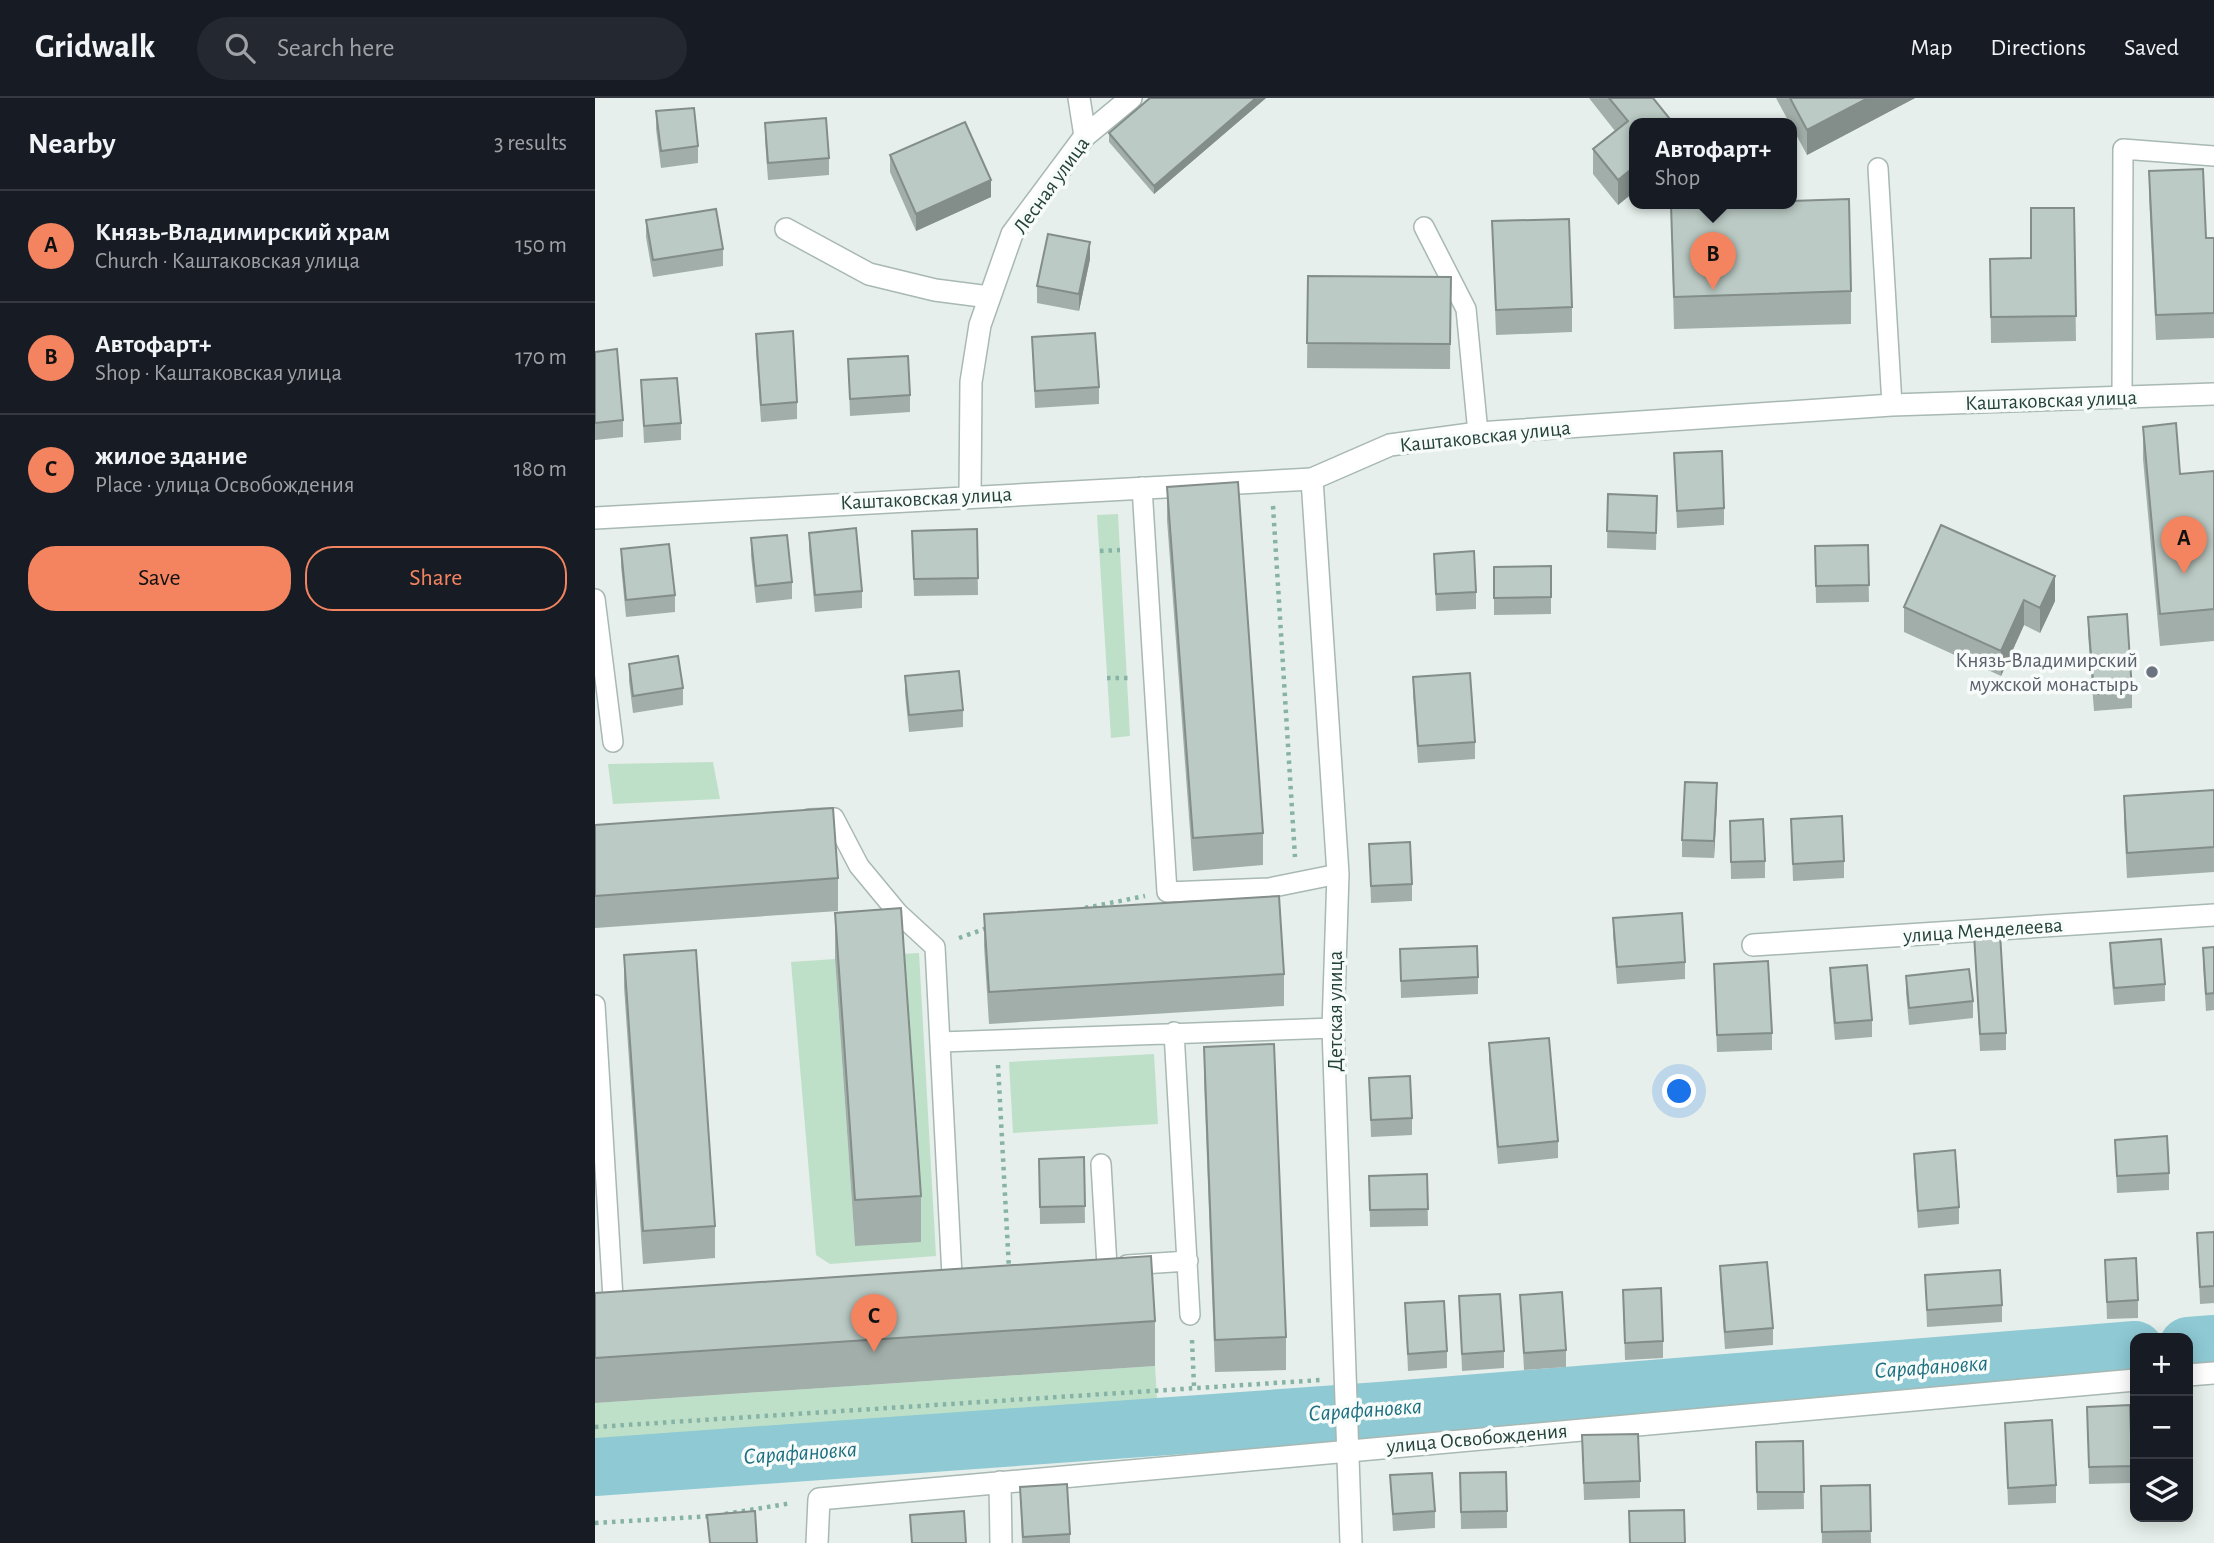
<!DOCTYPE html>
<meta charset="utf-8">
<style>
body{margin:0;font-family:"Alegreya Sans",sans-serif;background:#242831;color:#f1f3f6}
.controls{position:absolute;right:21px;bottom:21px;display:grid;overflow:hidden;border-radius:14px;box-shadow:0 4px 18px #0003}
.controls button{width:63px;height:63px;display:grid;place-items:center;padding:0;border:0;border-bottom:2px solid #363941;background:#171b24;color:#f1f3f6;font:35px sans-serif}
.you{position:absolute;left:1085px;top:994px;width:24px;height:24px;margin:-18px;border:5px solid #fff;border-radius:50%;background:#1a73e8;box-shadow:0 0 0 10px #1a73e833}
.badge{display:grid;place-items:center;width:46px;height:46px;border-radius:50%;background:#f4845f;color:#111;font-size:23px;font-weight:700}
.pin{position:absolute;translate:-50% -58px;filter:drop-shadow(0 2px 4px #0008)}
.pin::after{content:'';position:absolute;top:37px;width:24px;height:21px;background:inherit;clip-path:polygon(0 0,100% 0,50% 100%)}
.popup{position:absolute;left:1034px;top:20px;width:168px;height:91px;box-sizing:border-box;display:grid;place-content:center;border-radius:14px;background:#171b24;filter:drop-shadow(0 2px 5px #0005);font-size:23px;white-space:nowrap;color:#9ea1a6}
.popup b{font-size:26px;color:#f1f3f6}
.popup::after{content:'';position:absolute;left:50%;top:100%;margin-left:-14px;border:14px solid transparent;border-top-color:#171b24}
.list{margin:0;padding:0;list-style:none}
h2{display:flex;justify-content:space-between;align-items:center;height:91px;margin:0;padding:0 28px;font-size:30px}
h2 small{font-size:23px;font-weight:400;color:#9ea1a6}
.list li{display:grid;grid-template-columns:46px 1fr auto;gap:21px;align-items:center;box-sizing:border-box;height:112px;padding:0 28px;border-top:2px solid #363941}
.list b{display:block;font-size:26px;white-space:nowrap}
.list p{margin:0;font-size:23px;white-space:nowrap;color:#9ea1a6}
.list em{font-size:23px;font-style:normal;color:#9ea1a6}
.actions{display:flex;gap:14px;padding:21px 28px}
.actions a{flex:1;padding:16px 0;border:2px solid #f4845f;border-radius:28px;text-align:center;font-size:24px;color:#f4845f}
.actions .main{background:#f4845f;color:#111}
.icon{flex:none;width:38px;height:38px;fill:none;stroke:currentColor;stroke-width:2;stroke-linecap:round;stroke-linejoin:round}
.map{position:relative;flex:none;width:1619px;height:1445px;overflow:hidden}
header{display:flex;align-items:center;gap:42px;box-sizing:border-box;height:98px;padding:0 35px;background:#171b24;border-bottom:2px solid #363941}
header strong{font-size:33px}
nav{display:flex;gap:38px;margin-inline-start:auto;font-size:24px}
.search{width:490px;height:63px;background:#242831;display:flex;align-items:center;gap:18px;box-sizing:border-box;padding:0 24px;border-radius:38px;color:#9ea1a6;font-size:26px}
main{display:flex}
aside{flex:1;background:#171b24}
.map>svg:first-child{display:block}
</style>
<header>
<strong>Gridwalk</strong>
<div class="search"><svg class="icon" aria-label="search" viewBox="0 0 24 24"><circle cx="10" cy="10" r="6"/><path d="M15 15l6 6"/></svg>Search here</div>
<nav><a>Map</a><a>Directions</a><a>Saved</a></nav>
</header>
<main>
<aside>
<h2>Nearby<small>3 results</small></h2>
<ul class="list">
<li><span class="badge">A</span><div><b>Князь-Владимирский храм</b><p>Church · Каштаковская улица</p></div><em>150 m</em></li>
<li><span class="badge">B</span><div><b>Автофарт+</b><p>Shop · Каштаковская улица</p></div><em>170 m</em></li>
<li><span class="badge">C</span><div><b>жилое здание</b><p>Place · улица Освобождения</p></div><em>180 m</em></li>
</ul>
<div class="actions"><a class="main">Save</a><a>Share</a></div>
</aside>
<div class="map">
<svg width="1619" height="1445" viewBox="0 0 1619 1445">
<rect width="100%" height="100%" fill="#e6efeb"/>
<path fill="#bfe0c8" d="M523 416 535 638 516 640 502 417Z
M118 664 125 701 18 706 13 666Z
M324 855 341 1158 235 1166 221 1157 196 864 240 861 260 1148 306 856Z
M559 956 563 1026 418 1035 414 964Z
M560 1268 563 1316 0 1365V1305Z"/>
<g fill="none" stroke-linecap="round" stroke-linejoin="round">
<path stroke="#8ec9d4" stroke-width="58" d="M1593 1248 1619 1246
M0 1369 785 1313 1540 1252"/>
<g stroke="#a8b8b2" stroke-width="22">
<path id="service" d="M1283 70 1297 307
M829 129 871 211 883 335
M1527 300 1528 51 1619 58
M547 389 572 794 674 790 743 776
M0 501 18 644
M214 721 239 720 264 768 303 815 340 849 357 1178
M0 907 18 1200
M579 934 595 1217
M346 944 738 930
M506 1066 512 1168
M532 1167 593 1163"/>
</g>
<g stroke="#a8b8b2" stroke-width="24">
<path id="minor" d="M484 0 490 38
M191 131 274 176 340 192 394 199
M375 397 376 284 385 227 417 136 490 38 536 0
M0 420 717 381
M1158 847 1619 817
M1593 1277 1619 1275
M405 1384 406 1445
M222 1445 224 1401 1540 1282"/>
</g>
<g stroke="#a8b8b2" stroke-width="24">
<path id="tertiary" d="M756 1445 738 930 743 776 717 381 795 347 883 335 1297 307 1619 296"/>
</g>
<path stroke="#86b3a5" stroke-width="4.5" stroke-dasharray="3.5 5" stroke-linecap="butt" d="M678 408 700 759
M505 453 525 452
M512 580H536
M490 810 550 798
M364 840 392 830
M403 967 414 1171
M597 1242 599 1288
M0 1329 726 1282
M130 1416 197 1405
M0 1425 118 1418"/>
<use href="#service" stroke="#fff" stroke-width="19"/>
<use href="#minor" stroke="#fff" stroke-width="21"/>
<use href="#tertiary" stroke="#fff" stroke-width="21"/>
</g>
<path fill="#a1aea9" d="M671 0 559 96 514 44V35Z
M994 0H1058L1039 26V94L1023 107 998 76V51L1020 33Z
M1181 0H1320L1212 57 1197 29V26H1195Z
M61 13 103 48V65L66 70 61 31Z
M170 25 234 60V77L173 82 170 42Z
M295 57 396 99 321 133 295 74Z
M1554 73 1611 140H1619V240L1561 242 1554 98Z
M1076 107 1256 193V226L1079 231Z
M1479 110 1481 243 1396 245 1395 161 1436 160Z
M51 122 128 151V168L58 179 51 139Z
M897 123 977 209V234L901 237Z
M495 161 484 213 442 205V188Z
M713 178 856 179 855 271 712 270Z
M161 236 202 304V321L166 324 161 253Z
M437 239 504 289V306L440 310Z
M0 254 28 322V339L0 342Z
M253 261 315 297V314L255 318Z
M46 282 86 325V342L49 345Z
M1548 329 1585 376 1619 373V543L1565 548 1548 361Z
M1079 355 1129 410V427L1082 430Z
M572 389 668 735V767L598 773 572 422Z
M1013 396 1062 398 1061 452 1012 450Z
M382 431 383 497 319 498 317 433Z
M214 435 267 493V510L220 514 214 452Z
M156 440 197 484V501L161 505 156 458Z
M1273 447 1274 504 1221 505 1220 448Z
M26 451 80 497V514L31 519 26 468Z
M839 456 881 494V511L841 513Z
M956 468V516L899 517V469Z
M1460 478V503L1445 535 1429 527 1406 578 1309 534V509Z
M1493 519 1537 593V610L1499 613 1493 536Z
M34 566 88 590V607L38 615 34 583Z
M310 578 368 612V629L314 634 310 595Z
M818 579 880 644V661L823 665 818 596Z
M1619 692V774L1532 780 1529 723V698Z
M1122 702 1119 760 1087 759V742Z
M1196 721 1249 763V780L1198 783Z
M1135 723 1170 763V780L1136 781Z
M0 727 243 780V813L0 830Z
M774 746 817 786V803L776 805Z
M240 815 326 1098V1144L260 1148 240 861Z
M389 816 689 876V908L394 926 389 848Z
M1018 820 1090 864V881L1022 886 1018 837Z
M1379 836 1411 935V952L1385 953Z
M1515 845 1570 886V903L1519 907 1515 862Z
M1619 849V912L1611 913 1608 867V850Z
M805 851 883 879V896L806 900Z
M29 857 120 1128V1160L48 1166 29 889Z
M1119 866 1177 935V952L1122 954Z
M1235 870 1277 922V939L1240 942 1235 887Z
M1311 878 1378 903V920L1314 927 1311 895Z
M894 945 963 1043V1060L903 1066 894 962Z
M609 949 691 1239V1272L620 1274 609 981Z
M774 980 817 1020V1037L776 1039Z
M1520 1042 1574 1075V1092L1522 1095Z
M1319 1056 1364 1109V1126L1323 1130 1319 1073Z
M489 1059 490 1125 445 1126 444 1061Z
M832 1076 833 1128 775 1129 774 1078Z
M1619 1134V1205L1605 1206 1602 1135Z
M1510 1162 1543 1202V1220L1512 1221Z
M1125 1168 1178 1230V1247L1130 1251 1125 1185Z
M1330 1177 1407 1207V1224L1332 1229Z
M1028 1192 1068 1243V1260L1030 1262Z
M0 1195 560 1223V1268L0 1305Z
M925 1197 971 1252V1269L929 1272Z
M864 1198 909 1253V1270L867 1273Z
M810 1205 852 1253V1270L813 1273Z
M1492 1309 1537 1368V1385L1494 1386Z
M1410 1325 1461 1387V1405L1413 1407Z
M987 1337 1045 1383V1400L989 1402Z
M1208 1343 1209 1411 1162 1412 1161 1344Z
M865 1375 912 1413V1430L866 1431Z
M795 1377 840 1413V1430L798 1433Z
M1275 1387 1276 1445H1227L1226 1388Z
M425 1389 475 1436V1445H427Z"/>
<path fill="#838d89" d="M661 0H671L559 96V88Z
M1273 0H1320L1212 57V32Z
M1039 69V94L1023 107V82Z
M396 82V99L321 133V116Z
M495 144V161L484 213V196Z
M1460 478V503L1445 535V510Z
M1429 502V527L1406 578V553Z
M1122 685V702L1119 760V743Z"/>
<path fill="#bbcac4" stroke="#838d89" stroke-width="2" d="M555 0H661L559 88 514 35Z
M1014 0H1058L1079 26H1039V69L1023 82 998 51 1033 23Z
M1195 0H1273L1212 32Z
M99 10 103 48 66 53 61 13Z
M231 20 234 60 173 65 170 25Z
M370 24 396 82 321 116 295 57Z
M1608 71 1611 140H1619V215L1561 217 1554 73Z
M1254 101 1256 193 1079 199 1076 107 1197 106V103Z
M1436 110H1479L1481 218 1396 219 1395 161 1436 160Z
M121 111 128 151 58 162 51 122Z
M974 121 977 209 901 212 897 123Z
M453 136 495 144 484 196 442 188Z
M713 178 856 179 855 246 712 245Z
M198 233 202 304 166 307 161 236Z
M500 235 504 289 440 293 437 239Z
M22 251 28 322 0 325V254Z
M313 258 315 297 255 301 253 261Z
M82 280 86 325 49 328 46 282Z
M1581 325 1585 376 1619 373V511L1565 516 1548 329Z
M1127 353 1129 410 1082 413 1079 355Z
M643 384 668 735 598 740 572 389Z
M1013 396 1062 398 1061 435 1012 433Z
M1346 427 1460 478 1445 510 1429 502 1406 553 1309 509Z
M261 430 267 493 220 497 214 435Z
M382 431 383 480 319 481 317 433Z
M192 437 197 484 161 488 156 440Z
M74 446 80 497 31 502 26 451Z
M1273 447 1274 487 1221 488 1220 448Z
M879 453 881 494 841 496 839 456Z
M956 468V499L899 500V469Z
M1532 516 1537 593 1499 596 1493 519Z
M83 558 88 590 38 598 34 566Z
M364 573 368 612 314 617 310 578Z
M875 575 880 644 823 648 818 579Z
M1090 684 1122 685 1119 743 1087 742Z
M1619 692V749L1532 755 1529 698Z
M238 710 243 780 0 798V727Z
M1247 718 1249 763 1198 766 1196 721Z
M1168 721 1170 763 1136 764 1135 723Z
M815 744 817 786 776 788 774 746Z
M684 798 689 876 394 894 389 816Z
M306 810 326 1098 260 1102 240 815Z
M1087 815 1090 864 1022 869 1018 820Z
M1405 835 1411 935 1385 936 1379 836Z
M1566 841 1570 886 1519 890 1515 845Z
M882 848 883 879 806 883 805 851Z
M1619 849V895L1611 896 1608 850Z
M101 852 120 1128 48 1133 29 857Z
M1173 863 1177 935 1122 937 1119 866Z
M1272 867 1277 922 1240 925 1235 870Z
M1374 871 1378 903 1314 910 1311 878Z
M954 940 963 1043 903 1049 894 945Z
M679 946 691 1239 620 1242 609 949Z
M815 978 817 1020 776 1022 774 980Z
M1572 1038 1574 1075 1522 1078 1520 1042Z
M1360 1052 1364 1109 1323 1113 1319 1056Z
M489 1059 490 1108 445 1109 444 1061Z
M832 1076 833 1111 775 1112 774 1078Z
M1619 1134V1188L1605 1189 1602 1135Z
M556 1158 560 1223 0 1260V1195Z
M1541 1160 1543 1202 1512 1204 1510 1162Z
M1172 1164 1178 1230 1130 1234 1125 1168Z
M1405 1172 1407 1207 1332 1212 1330 1177Z
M1066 1190 1068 1243 1030 1245 1028 1192Z
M967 1194 971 1252 929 1255 925 1197Z
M905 1196 909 1253 867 1256 864 1198Z
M849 1203 852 1253 813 1256 810 1205Z
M1535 1307 1537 1368 1494 1369 1492 1309Z
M1457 1322 1461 1387 1413 1390 1410 1325Z
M1043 1336 1045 1383 989 1385 987 1337Z
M1208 1343 1209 1394H1162L1161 1344Z
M911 1374 912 1413 866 1414 865 1375Z
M837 1375 840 1413 798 1416 795 1377Z
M472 1386 475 1436 428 1439 425 1389Z
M1275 1387 1276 1433 1227 1434 1226 1388Z
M1089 1412 1090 1445H1035L1034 1413Z
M160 1413 162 1445H115L112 1417Z
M369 1413 371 1445H317L315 1417Z"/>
<circle fill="#6b7280" stroke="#f7fbf9" stroke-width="2.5" cx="1557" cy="574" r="7"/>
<g text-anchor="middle" stroke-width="7" stroke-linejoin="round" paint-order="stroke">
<g font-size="21" fill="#24423a" stroke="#f7fbf9">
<text transform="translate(456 87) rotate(-54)" y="7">Лесная улица</text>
<text transform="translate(1456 302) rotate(-2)" y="7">Каштаковская улица</text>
<text transform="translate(890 338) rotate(-6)" y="7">Каштаковская улица</text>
<text transform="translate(331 400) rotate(-3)" y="7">Каштаковская улица</text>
<text transform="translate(1388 832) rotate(-4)" y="7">улица Менделеева</text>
<text transform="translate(740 913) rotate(-90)" y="7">Детская улица</text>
<text transform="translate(882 1340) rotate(-5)" y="7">улица Освобождения</text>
</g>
<g font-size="21" fill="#5b616d" stroke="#f7fbf9" text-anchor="end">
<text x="1543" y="569">Князь-Владимирский<tspan x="1543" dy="24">мужской монастырь</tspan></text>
</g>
<g font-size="23" font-style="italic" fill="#1c6f80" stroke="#f7fbf9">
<text transform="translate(1336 1268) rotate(-4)" y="8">Сарафановка</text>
<text transform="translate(770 1311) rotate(-4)" y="8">Сарафановка</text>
<text transform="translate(205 1354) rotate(-4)" y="8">Сарафановка</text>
</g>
</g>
</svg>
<div class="controls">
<button>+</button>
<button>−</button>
<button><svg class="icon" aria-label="layers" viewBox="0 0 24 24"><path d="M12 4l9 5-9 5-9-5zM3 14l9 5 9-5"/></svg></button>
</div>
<div class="you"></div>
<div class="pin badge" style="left:1589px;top:476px">A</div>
<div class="pin badge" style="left:1118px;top:192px">B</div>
<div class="popup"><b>Автофарт+</b>Shop</div>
<div class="pin badge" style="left:279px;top:1254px">C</div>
</div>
</main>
